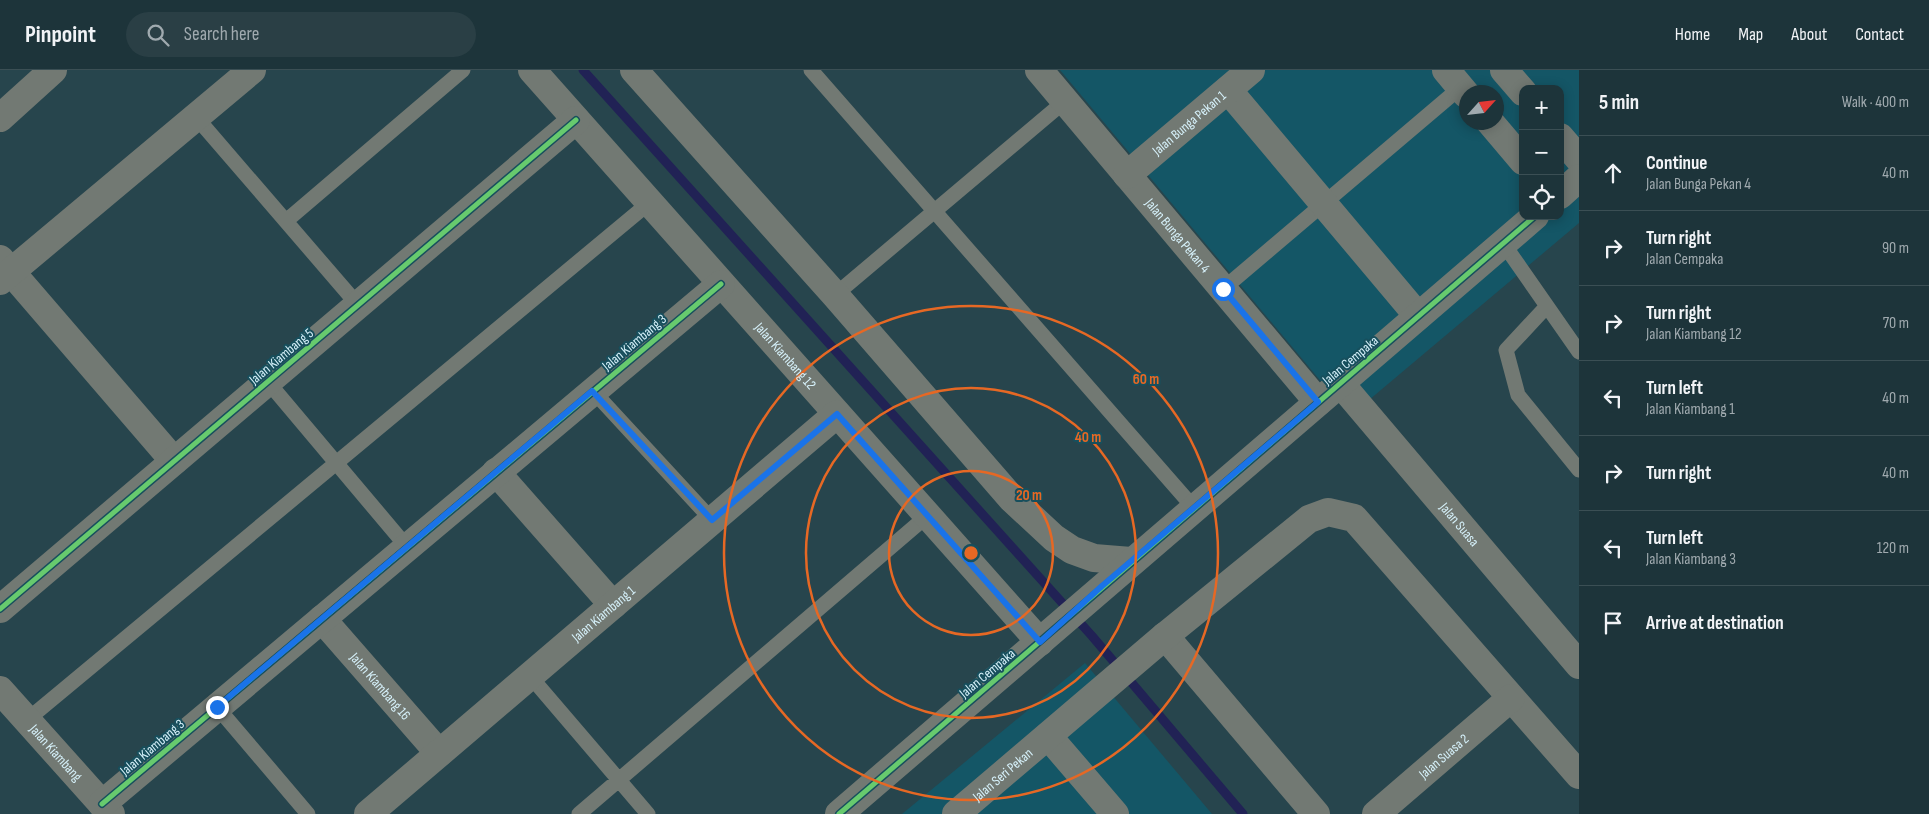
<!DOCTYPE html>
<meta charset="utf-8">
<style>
body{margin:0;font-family:"Sofia Sans Condensed",sans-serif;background:#2a3f45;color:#f1f3f6}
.controls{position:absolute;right:15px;top:15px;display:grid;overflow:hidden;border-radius:10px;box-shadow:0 2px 12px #0003}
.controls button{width:45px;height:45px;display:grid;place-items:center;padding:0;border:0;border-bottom:1px solid #3b4f54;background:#1d343a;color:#f1f3f6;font:25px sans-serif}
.compass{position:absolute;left:1459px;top:15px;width:45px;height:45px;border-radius:50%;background:#1d343a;box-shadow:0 2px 12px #0003;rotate:63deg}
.stop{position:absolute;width:15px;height:15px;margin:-11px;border:4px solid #1a73e8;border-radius:50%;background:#fff}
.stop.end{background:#1a73e8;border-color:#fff;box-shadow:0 1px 5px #0008}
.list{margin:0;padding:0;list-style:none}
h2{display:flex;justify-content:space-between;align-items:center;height:65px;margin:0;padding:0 20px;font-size:21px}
h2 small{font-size:16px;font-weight:400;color:#a0aaaf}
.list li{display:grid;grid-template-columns:32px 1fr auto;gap:15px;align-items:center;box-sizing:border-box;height:75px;padding:0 20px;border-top:1px solid #3b4f54}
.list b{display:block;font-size:19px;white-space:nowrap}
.list p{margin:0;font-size:16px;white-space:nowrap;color:#a0aaaf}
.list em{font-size:16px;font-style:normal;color:#a0aaaf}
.icon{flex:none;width:28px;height:28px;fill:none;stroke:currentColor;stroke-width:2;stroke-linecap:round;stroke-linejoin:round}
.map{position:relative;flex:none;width:1579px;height:744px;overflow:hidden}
header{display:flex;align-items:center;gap:30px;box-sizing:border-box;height:70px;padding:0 25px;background:#1d343a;border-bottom:1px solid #3b4f54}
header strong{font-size:24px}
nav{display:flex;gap:28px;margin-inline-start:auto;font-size:18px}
.search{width:350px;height:45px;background:#2a3f45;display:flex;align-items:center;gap:12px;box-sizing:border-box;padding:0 18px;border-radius:28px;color:#a0aaaf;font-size:19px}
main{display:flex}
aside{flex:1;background:#1d343a}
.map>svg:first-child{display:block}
</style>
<header>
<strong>Pinpoint</strong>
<div class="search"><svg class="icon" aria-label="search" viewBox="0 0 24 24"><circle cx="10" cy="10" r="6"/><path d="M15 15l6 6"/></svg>Search here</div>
<nav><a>Home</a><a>Map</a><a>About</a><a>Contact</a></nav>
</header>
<main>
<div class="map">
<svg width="1579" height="744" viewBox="0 0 1579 744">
<rect width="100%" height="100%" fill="#27454d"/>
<path fill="#145666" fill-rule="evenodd" d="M1060 0H1579V153L1350 346ZM1523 19H1560V146H1523ZM1466 22H1496V52H1466Z
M1085 593 1212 744H902Z"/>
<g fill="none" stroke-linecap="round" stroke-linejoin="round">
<path stroke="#212255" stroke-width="9" d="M583 0 1092 566 1243 744"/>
<path stroke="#727973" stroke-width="15" d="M811 0 1194 438
M196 47 358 235
M286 151 463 0
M1503 173 1579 282
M1223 219 1461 17
M835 225 1065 31
M1547 236 1506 280 1518 325 1579 400
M268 312 407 477
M593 321 712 450
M530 606 648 744
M217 637 308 744
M27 650 649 133
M579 744 927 446"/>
<g stroke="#727973" stroke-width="28">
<path id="s1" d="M532 0 1040 572"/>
<path d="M634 0 835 225 1012 429 1054 468 1072 480 1094 488 1131 491"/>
<path id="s2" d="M1039 0 1318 332"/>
<path d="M1446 0 1466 24"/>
<path d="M1504 0 1523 22"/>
<path d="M1228 20 1418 246"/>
<path d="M0 48 53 0"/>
<path d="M1490 52 1523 91"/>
<path d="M1560 67 1579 89"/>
<path id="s3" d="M1127 105 1251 0"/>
<path d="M1560 125 1579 108"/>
<path d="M0 189 174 391"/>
<path d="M0 211 252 0"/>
<path id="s4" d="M1340 313 1579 595"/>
<path d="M496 402 613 535"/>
<path d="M0 539 576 50"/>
<path id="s5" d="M322 549 439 683"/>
<path d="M1165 566 1316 744"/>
<path id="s6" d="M0 620 111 744"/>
<path d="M1048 666 1115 744"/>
<path d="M102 734 721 214"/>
<path id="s7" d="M368 744 837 344"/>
<path d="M839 744 1535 146"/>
<path id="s8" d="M956 744 1165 566 1309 449 1328 442 1354 448 1579 705"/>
<path id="s9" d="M1376 744 1511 628"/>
</g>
<g stroke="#174f5d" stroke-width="8">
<path id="cycleway" d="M0 539 576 50
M102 734 721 214
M839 744 1535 146"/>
</g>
<use href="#cycleway" stroke="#67ca6e" stroke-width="5"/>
</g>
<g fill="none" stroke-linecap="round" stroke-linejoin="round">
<path stroke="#1a73e8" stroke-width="6" d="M217 637 592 321 712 450 837 344 1040 572 1102 516 1318 332 1223 219"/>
</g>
<g fill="none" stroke="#e66824" stroke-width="2.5">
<circle cx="971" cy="483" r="82"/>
<circle cx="971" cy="483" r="165"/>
<circle cx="971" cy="483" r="247"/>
</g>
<g text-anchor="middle" stroke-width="4" stroke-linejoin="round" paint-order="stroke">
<g font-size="14" fill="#d6f1fa" stroke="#174f5d">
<text dy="5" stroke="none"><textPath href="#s3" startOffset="81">Jalan Bunga Pekan 1</textPath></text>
<text dy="5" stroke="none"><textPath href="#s2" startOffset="216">Jalan Bunga Pekan 4</textPath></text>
<text transform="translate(634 272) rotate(-40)" y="5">Jalan Kiambang 3</text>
<text transform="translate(281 286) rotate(-40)" y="5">Jalan Kiambang 5</text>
<text dy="5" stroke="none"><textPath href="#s1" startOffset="382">Jalan Kiambang 12</textPath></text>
<text transform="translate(1350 290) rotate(-40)" y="5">Jalan Cempaka</text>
<text dy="5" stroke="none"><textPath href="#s4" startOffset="185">Jalan Suasa</textPath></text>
<text dy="5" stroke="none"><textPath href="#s7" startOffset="309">Jalan Kiambang 1</textPath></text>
<text transform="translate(987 603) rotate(-40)" y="5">Jalan Cempaka</text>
<text dy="5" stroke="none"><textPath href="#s5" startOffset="89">Jalan Kiambang 16</textPath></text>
<text transform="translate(152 677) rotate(-40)" y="5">Jalan Kiambang 3</text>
<text dy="5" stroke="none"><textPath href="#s6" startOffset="84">Jalan Kiambang</textPath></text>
<text dy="5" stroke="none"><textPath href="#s9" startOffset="89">Jalan Suasa 2</textPath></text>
<text dy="5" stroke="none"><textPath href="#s8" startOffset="61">Jalan Seri Pekan</textPath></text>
</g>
</g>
<circle cx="971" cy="483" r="8" fill="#e66824" stroke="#174f5d" stroke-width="2.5"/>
<g font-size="15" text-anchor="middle" font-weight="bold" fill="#e66824" stroke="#174f5d" stroke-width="4" stroke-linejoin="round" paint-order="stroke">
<text x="1146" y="314">60 m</text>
<text x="1088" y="372">40 m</text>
<text x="1029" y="430">20 m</text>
</g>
</svg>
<div class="controls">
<button>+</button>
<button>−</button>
<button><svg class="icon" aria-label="locate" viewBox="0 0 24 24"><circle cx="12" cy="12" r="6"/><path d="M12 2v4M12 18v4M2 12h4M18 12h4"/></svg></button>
</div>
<svg class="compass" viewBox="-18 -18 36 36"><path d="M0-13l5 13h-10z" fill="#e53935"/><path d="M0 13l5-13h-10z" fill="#a0aaaf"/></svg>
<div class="stop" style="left:1223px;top:219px"></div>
<div class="stop end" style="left:217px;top:637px"></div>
</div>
<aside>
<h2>5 min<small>Walk · 400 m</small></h2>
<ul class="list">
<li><svg class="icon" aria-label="ahead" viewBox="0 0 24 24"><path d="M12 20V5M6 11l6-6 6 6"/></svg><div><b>Continue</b><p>Jalan Bunga Pekan 4</p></div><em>40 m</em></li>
<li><svg class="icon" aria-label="right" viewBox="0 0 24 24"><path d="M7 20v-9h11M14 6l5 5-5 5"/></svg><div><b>Turn right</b><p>Jalan Cempaka</p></div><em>90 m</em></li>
<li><svg class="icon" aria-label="right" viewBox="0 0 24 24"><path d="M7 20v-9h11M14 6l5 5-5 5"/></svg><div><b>Turn right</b><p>Jalan Kiambang 12</p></div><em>70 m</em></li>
<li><svg class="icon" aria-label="left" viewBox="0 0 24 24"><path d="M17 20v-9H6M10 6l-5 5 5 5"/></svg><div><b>Turn left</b><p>Jalan Kiambang 1</p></div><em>40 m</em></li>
<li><svg class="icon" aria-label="right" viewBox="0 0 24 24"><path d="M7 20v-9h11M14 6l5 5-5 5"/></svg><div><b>Turn right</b></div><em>40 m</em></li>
<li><svg class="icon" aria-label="left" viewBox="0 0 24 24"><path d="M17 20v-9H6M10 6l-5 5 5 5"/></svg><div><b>Turn left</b><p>Jalan Kiambang 3</p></div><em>120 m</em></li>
<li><svg class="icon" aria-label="arrive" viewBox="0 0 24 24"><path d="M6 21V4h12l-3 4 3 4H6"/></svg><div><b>Arrive at destination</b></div></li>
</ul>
</aside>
</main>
